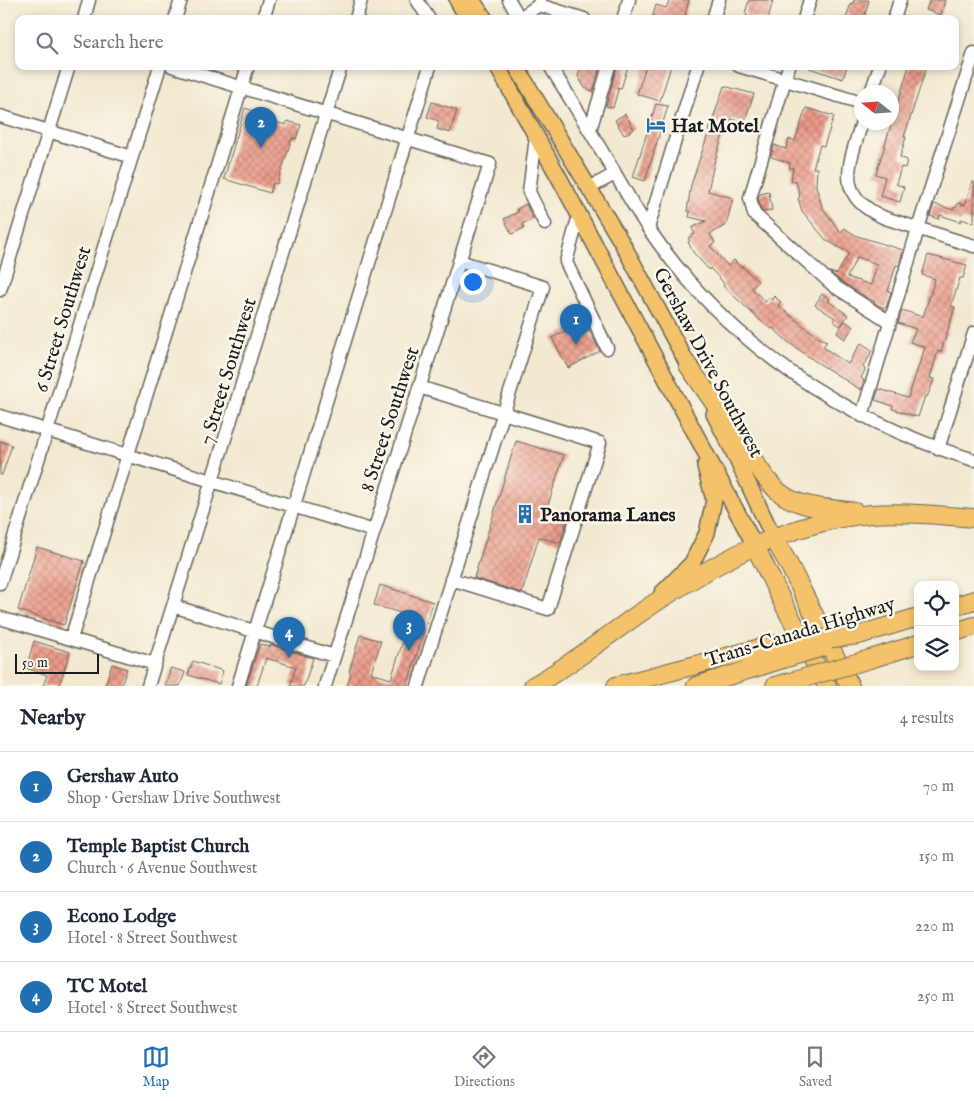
<!DOCTYPE html>
<meta charset="utf-8">
<style>
body{margin:0;font-family:"IM FELL English",serif;background:#f6f6f7;color:#1f2937}
.controls{position:absolute;right:15px;bottom:15px;display:grid;overflow:hidden;border-radius:10px;box-shadow:0 2px 8px #0003}
.controls button{width:45px;height:45px;display:grid;place-items:center;padding:0;border:0;border-bottom:1px solid #e0e1e3;background:#fff;color:#1f2937;font:25px sans-serif}
.compass{position:absolute;left:854px;top:85px;width:45px;height:45px;border-radius:50%;background:#fff;box-shadow:0 2px 8px #0003;rotate:287deg}
.scale{position:absolute;left:15px;bottom:12px;width:84px;box-sizing:border-box;padding-left:5px;border:2px solid #1c1c1c;border-top:0;font-size:14px;line-height:18px;white-space:nowrap;color:#1c1c1c;-webkit-text-stroke:4px #fbf7ec;paint-order:stroke}
.you{position:absolute;left:472px;top:281px;width:18px;height:18px;margin:-12px;border:4px solid #fff;border-radius:50%;background:#1a73e8;box-shadow:0 0 0 8px #1a73e833}
.badge{display:grid;place-items:center;width:32px;height:32px;border-radius:50%;background:#1f6fb2;color:#fff;font-size:16px;font-weight:700}
.pin{position:absolute;translate:-50% -41px;filter:drop-shadow(0 1px 2px #0008)}
.pin::after{content:'';position:absolute;top:26px;width:18px;height:15px;background:inherit;clip-path:polygon(0 0,100% 0,50% 100%)}
.list{margin:0;padding:0;list-style:none}
h2{display:flex;justify-content:space-between;align-items:center;height:65px;margin:0;padding:0 20px;font-size:21px}
h2 small{font-size:16px;font-weight:400;color:#747a83}
.list li{display:grid;grid-template-columns:32px 1fr auto;gap:15px;align-items:center;box-sizing:border-box;height:70px;padding:0 20px;border-top:1px solid #e0e1e3}
.list b{display:block;font-size:19px;white-space:nowrap}
.list p{margin:0;font-size:16px;white-space:nowrap;color:#747a83}
.list em{font-size:16px;font-style:normal;color:#747a83}
.icon{flex:none;width:28px;height:28px;fill:none;stroke:currentColor;stroke-width:2;stroke-linecap:round;stroke-linejoin:round}
.map{position:relative;flex:none;width:974px;height:686px;overflow:hidden}
.search{position:absolute;background:#fff;box-shadow:0 2px 8px #0003;left:15px;right:15px;top:15px;height:55px;display:flex;align-items:center;gap:12px;box-sizing:border-box;padding:0 18px;border-radius:10px;color:#747a83;font-size:19px}
.sheet{height:345px;background:#fff}
nav{display:flex;justify-content:space-around;align-items:center;box-sizing:border-box;height:70px;border-top:1px solid #e0e1e3;background:#fff;font-size:14px;color:#747a83}
nav a{display:grid;justify-items:center;gap:2px}
nav .on{color:#1f6fb2}
.map>svg:first-child{display:block}
</style>
<div class="map">
<svg width="974" height="686" viewBox="0 0 974 686">
<defs>
<pattern id="building-cross-hatch" width="8" height="8" patternUnits="userSpaceOnUse" patternTransform="scale(1.25)"><rect width="8" height="8" fill="#ec9c8a"/><path d="M0 0l8 8M0 8l8-8" fill="none" stroke="#be7e70"/></pattern>
</defs>
<rect width="100%" height="100%" fill="#fbf7ec"/>
<filter id="ink" filterUnits="userSpaceOnUse"><feTurbulence type="fractalNoise" baseFrequency=".02" numOctaves="2"/><feDisplacementMap in="SourceGraphic" scale="10" xChannelSelector="R" yChannelSelector="G"/><feConvolveMatrix kernelMatrix="1 2 1 2 8 2 1 2 1" color-interpolation-filters="sRGB"/></filter>
<filter id="wash" filterUnits="userSpaceOnUse"><feTurbulence type="fractalNoise" baseFrequency=".0096" numOctaves="4" result="noise"/><feDisplacementMap in="SourceGraphic" scale="20" xChannelSelector="R" yChannelSelector="G"/><feGaussianBlur stdDeviation="1.12" result="paint"/><feColorMatrix in="noise" values="0 0 0 0 0 0 0 0 0 0 0 0 0 0 0 0 0 1.4 0 .05"/><feComposite in="paint" operator="in"/></filter>
<g filter="url(#wash)">
<rect width="100%" height="100%" fill="#f2e9d0"/>
<g id="blocks">
<path fill="url(#building-cross-hatch)" fill-rule="evenodd" d="M670 0H689L684 19H652L656 5 666 8Z
M749 0H773L768 19 746 17 747 14 745 13Z
M854 0H869L864 19H846L851 3 853 4Z
M930 0H945L941 15 926 10Z
M581 66H600L593 91 585 88 578 76Z
M617 66H628L621 89 617 88 618 90 613 108 606 106Z
M646 66H671L660 101 637 94Z
M809 66H847L843 79 809 68Z
M909 66H927L904 137H906L900 157 907 160 905 168 901 167 896 184 904 187 900 202 880 196 885 177 876 174Z
M724 86 754 94 744 123 731 119 726 136 723 135 714 163 708 191 733 198 726 225 710 234 715 243 710 246 728 266 734 260 741 267 742 266 758 281 752 288 765 302 769 297 772 300 774 296 781 302 778 305 786 312 819 338 827 341 823 347 848 364 861 343 872 350 869 357 863 366 865 370 861 378 864 380 861 390 815 361 788 342 773 328 772 329 762 322 723 286 724 284 722 281 710 268 709 270 693 252 688 242 690 241 688 238 695 234 692 228 706 221 689 217 690 211H687L691 185Z
M432 102 457 110 450 133 437 129 439 121 427 117Z
M656 104 668 106 645 181 633 177Z
M245 108 259 113 258 117 286 125 287 121 301 125 296 139 292 138 277 184 273 183 270 193 224 179Z
M806 108 834 116 824 146 820 145 813 168H817L816 186 822 207 841 233 844 228 857 236 903 250 899 266 896 265 888 291 891 292 886 308 879 306 874 302V301L869 299 839 280 830 272 837 274 849 253 826 240 802 211 798 198 800 197 796 181H791L793 168H789L790 163 771 157 774 145 786 149 789 139 795 141ZM857 257 877 264 871 285 847 277Z
M625 114 634 129 624 135 615 120Z
M972 182H974V223L961 219V222L940 215 939 219 930 216 934 204 953 210 954 207 956 208 958 203 965 205Z
M769 192 772 210 763 212 761 210 758 198 760 194Z
M526 204 533 219 522 224 524 228 512 234 504 219 518 212 517 209Z
M928 255 967 265 963 278H960L951 306 955 307 941 352 938 351 930 378 934 379 932 385 927 397 925 396 918 417 892 409 893 406 875 400 879 389 908 398 925 347 910 342 916 329 898 323 902 310 923 317 935 279 922 275Z
M822 294 830 299 828 301 848 315 840 326 833 321 835 318 815 305Z
M584 321 600 351 568 368 552 338Z
M845 321 853 327 845 339 837 333Z
M0 441 12 445 2 475H0Z
M516 441 564 455 546 511 568 518 560 543 539 537 522 593 474 578Z
M37 547 84 561 64 625 18 610Z
M380 585 433 602 407 686H347L351 673 349 672 360 635 381 641 371 673 391 679 411 616 374 605Z
M34 641 70 652 59 686H43L47 675 26 668Z
M260 644 270 647V645L313 658 304 686H290L296 667 266 658 257 686H246Z
M193 661 223 671 219 684 188 675Z
M112 664 127 669 121 686H105Z
M171 668 185 672 180 686H165Z"/>
</g>
</g>
<g filter="url(#ink)">
<use href="#blocks" fill-opacity="0" stroke="#67645b" stroke-width="1"/>
<g fill="none" stroke-linecap="round" stroke-linejoin="round">
<g stroke="#67645b" stroke-width="15">
<path id="minor" d="M417 0 429 19
M509 0 520 19
M539 5 584 19
M520 18 539 5 540 0
M84 19 89 0
M175 19 181 0
M263 19 269 0
M356 19 361 0
M623 19 629 0
M713 19 719 0
M804 19 810 0
M894 19 900 0
M172 66 490 164 325 686
M550 66C568 95 586 124 603 153 618 178 632 204 648 228 727 344 841 419 974 460
M739 66 862 103
M789 66 750 198 754 214 834 286 890 322
M871 92 880 66
M0 116 132 157
M862 122C849 165 833 196 885 218L974 246
M590 130 609 66
M536 137 529 192 545 224
M589 188 615 174
M579 215 566 262 607 348
M648 228 698 66
M0 290 69 66
M419 387 600 443 548 609 451 579
M0 416 374 531
M862 416 921 219 974 53
M938 449 974 333
M0 583 160 66
M173 606 334 656
M0 618 155 664
M71 639 248 66
M148 686 341 66
M238 686 430 66
M418 686 543 287 459 261"/>
</g>
<g stroke="#67645b" stroke-width="18">
<path id="major" d="M457 0 468 19
M472 0 485 19
M497 66 561 181 755 546
M516 66 622 243 693 374
M714 414 733 451 774 539
M662 593 692 563 707 533 714 500 705 466"/>
</g>
<g stroke="#67645b" stroke-width="20">
<path id="highway" d="M688 365 765 477C769 482 773 487 778 491 798 509 831 508 855 512
M774 539 788 563 850 686
M755 546 781 599 827 686
M955 606 974 600
M955 632 974 626
M859 635 918 617
M870 659 918 644
M533 686C571 665 604 638 640 613 709 566 786 521 871 514 906 512 940 515 974 518
M616 686 772 645
M696 686 780 660
M775 686 790 682"/>
</g>
<use href="#minor" stroke="#fff" stroke-width="12"/>
<use href="#major" stroke="#f3c26a" stroke-width="15"/>
<use href="#highway" stroke="#f3c26a" stroke-width="18"/>
<g stroke="#67645b" stroke-width="20" stroke-linecap="butt">
<path id="highway-bridge" d="M772 645 859 635
M780 660 823 647
M790 682 870 659"/>
</g>
<use href="#highway-bridge" stroke="#f3c26a" stroke-width="18"/>
</g>
</g>
<defs>
<g id="hotel-bare" transform="scale(1.5)"><path d="M-6-4.5h1.5V1H6V5H4.5V3h-9V5H-6ZM-4 0a1.8 1.8 0 1 1 3.6 0ZM.5 0V-2.5h3Q6-2.5 6 0Z" fill="#1f6fb2" stroke="#fbf7ec" stroke-width="2.5" paint-order="stroke"/></g>
<g id="building-bare" transform="scale(1.5)"><path d="M-4-6H4V6H1V3H-1V6H-4ZM-2.5-4.3h1.7v1.8h-1.7ZM.8-4.3h1.7v1.8H.8ZM-2.5-1h1.7V.8h-1.7ZM.8-1h1.7V.8H.8Z" fill="#1f6fb2" stroke="#fbf7ec" stroke-width="2.5" paint-order="stroke"/></g>
</defs>
<g fill-rule="evenodd">
<use href="#hotel-bare" x="656" y="125"/>
<use href="#building-bare" x="525" y="514"/>
</g>
<g text-anchor="middle" stroke-width="5" stroke-linejoin="round" paint-order="stroke">
<g font-size="20" font-weight="bold" fill="#1c1c1c" stroke="#fbf7ec" text-anchor="start">
<text x="671" y="132">Hat Motel</text>
<text x="540" y="521">Panorama Lanes</text>
</g>
<g font-size="20" fill="#1c1c1c" stroke="#fbf7ec">
<text transform="translate(62 319) rotate(-73)" y="7">6 Street Southwest</text>
<text transform="translate(709 362) rotate(62)" y="7">Gershaw Drive Southwest</text>
<text transform="translate(227 371) rotate(-73)" y="7">7 Street Southwest</text>
<text transform="translate(389 419) rotate(-72)" y="7">8 Street Southwest</text>
<text transform="translate(800 631) rotate(-17)" y="7">Trans-Canada Highway</text>
</g>
</g>
</svg>
<div class="controls">
<button><svg class="icon" aria-label="locate" viewBox="0 0 24 24"><circle cx="12" cy="12" r="6"/><path d="M12 2v4M12 18v4M2 12h4M18 12h4"/></svg></button>
<button><svg class="icon" aria-label="layers" viewBox="0 0 24 24"><path d="M12 4l9 5-9 5-9-5zM3 14l9 5 9-5"/></svg></button>
</div>
<svg class="compass" viewBox="-18 -18 36 36"><path d="M0-13l5 13h-10z" fill="#e53935"/><path d="M0 13l5-13h-10z" fill="#747a83"/></svg>
<div class="scale">50 m</div>
<div class="you"></div>
<div class="pin badge" style="left:576px;top:345px">1</div>
<div class="pin badge" style="left:261px;top:148px">2</div>
<div class="pin badge" style="left:409px;top:651px">3</div>
<div class="pin badge" style="left:289px;top:658px">4</div>
<div class="search"><svg class="icon" aria-label="search" viewBox="0 0 24 24"><circle cx="10" cy="10" r="6"/><path d="M15 15l6 6"/></svg>Search here</div>
</div>
<section class="sheet">
<h2>Nearby<small>4 results</small></h2>
<ul class="list">
<li><span class="badge">1</span><div><b>Gershaw Auto</b><p>Shop · Gershaw Drive Southwest</p></div><em>70 m</em></li>
<li><span class="badge">2</span><div><b>Temple Baptist Church</b><p>Church · 6 Avenue Southwest</p></div><em>150 m</em></li>
<li><span class="badge">3</span><div><b>Econo Lodge</b><p>Hotel · 8 Street Southwest</p></div><em>220 m</em></li>
<li><span class="badge">4</span><div><b>TC Motel</b><p>Hotel · 8 Street Southwest</p></div><em>250 m</em></li>
</ul>
</section>
<nav>
<a class="on"><svg class="icon" aria-label="map" viewBox="0 0 24 24"><path d="M3 6l6-2 6 2 6-2v14l-6 2-6-2-6 2zM9 4v14M15 6v14"/></svg>Map</a>
<a><svg class="icon" aria-label="directions" viewBox="0 0 24 24"><path d="M12 3l9 9-9 9-9-9zM9 14v-3h6M13 9l2 2-2 2"/></svg>Directions</a>
<a><svg class="icon" aria-label="saved" viewBox="0 0 24 24"><path d="M7 4h10v16l-5-4-5 4z"/></svg>Saved</a>
</nav>
